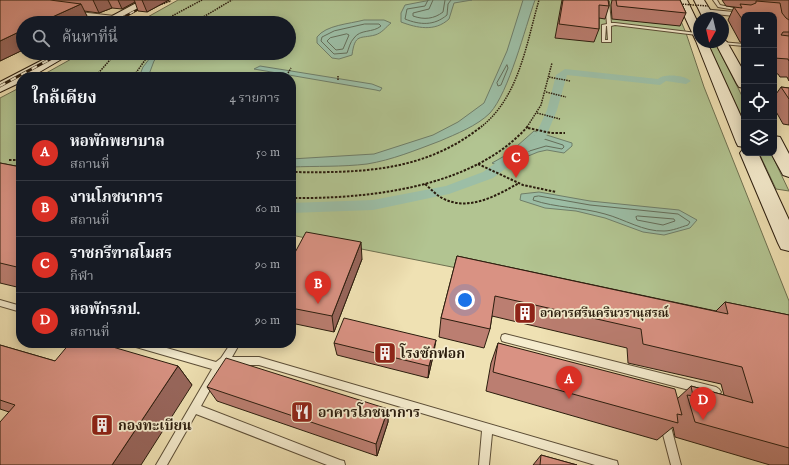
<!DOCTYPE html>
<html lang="th">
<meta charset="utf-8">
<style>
body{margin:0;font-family:"IM FELL English","Noto Serif Thai",serif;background:#242831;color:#f1f3f6}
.controls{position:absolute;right:12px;top:12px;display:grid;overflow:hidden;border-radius:8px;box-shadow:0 2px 10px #0003}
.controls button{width:36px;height:36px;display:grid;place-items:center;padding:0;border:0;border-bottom:1px solid #363941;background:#171b24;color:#f1f3f6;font:20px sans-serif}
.compass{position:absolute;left:693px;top:12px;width:36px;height:36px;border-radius:50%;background:#171b24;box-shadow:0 2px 10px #0003;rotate:188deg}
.you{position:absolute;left:465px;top:300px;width:14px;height:14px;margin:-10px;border:3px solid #fff;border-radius:50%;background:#1a73e8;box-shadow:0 0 0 6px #1a73e833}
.badge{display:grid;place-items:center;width:26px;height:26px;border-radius:50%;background:#d93025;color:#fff;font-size:13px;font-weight:700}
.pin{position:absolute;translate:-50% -33px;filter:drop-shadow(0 1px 2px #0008)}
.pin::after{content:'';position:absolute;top:21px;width:14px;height:12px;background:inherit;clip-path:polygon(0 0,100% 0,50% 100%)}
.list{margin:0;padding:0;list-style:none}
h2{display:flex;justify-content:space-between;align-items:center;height:52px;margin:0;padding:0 16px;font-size:17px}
h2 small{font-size:13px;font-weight:400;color:#9ea1a6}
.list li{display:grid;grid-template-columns:26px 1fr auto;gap:12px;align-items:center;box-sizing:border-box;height:56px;padding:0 16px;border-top:1px solid #363941}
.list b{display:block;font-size:15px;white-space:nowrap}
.list p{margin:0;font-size:13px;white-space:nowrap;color:#9ea1a6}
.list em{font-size:13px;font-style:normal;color:#9ea1a6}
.icon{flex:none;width:22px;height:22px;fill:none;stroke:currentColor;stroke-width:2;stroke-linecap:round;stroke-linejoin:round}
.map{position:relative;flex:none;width:789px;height:465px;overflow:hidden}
.search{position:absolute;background:#171b24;box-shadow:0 2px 10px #0003;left:16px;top:16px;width:280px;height:44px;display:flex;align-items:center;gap:10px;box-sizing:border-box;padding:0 14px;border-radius:22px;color:#9ea1a6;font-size:15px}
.panel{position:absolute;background:#171b24;box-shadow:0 2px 10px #0003;left:16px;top:72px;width:280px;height:276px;border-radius:16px}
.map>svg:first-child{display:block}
</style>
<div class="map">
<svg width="789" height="465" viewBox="0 0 789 465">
<rect width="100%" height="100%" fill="#efe1b3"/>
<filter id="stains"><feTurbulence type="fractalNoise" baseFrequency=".005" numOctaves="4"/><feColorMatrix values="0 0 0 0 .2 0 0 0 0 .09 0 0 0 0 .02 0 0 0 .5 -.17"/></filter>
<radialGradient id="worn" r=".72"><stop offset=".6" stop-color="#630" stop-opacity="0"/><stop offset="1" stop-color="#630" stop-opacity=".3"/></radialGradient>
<path fill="#b2c491" stroke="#6e7050" d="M178 0H672L686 33 704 87 789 301V334L291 235V77H39L82 53H289V23H137Z
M708 42H715L744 100V122L707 44Z
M21 87V181L0 177V98Z
M759 153H771L789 191 776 189Z"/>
<path fill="#9cbea6" stroke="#6f7e69" d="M431 0H472L454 3 449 19C435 32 417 28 401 22V13L405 5Z
M523 0H535C525 28 509 92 490 113 477 126 456 134 440 141 416 150 392 160 367 164 342 167 316 166 291 167V159L374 154 433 135 458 122 484 103 507 51Z
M364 20H384L391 23C386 27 382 33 375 35 360 39 355 33 352 55L339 59 332 58 317 43V37C326 25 349 24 364 20Z
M154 53H161L154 61 148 77H139L143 67Z
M260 66 372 84 382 88 380 91 376 90 254 69Z
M534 131 572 143V146L564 153 547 150 538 152 521 159H512L501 167 492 163 508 154Z
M539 192 590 201 679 210 697 220 690 228 664 235 643 232 605 218 576 211 545 208 520 200 521 194Z"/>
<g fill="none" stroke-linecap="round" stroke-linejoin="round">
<path stroke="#646e5a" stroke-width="1" d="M428 0 425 6 407 9 405 19C420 25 434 26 447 15L448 4 451 0
M433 0 429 9 413 13V16C424 20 434 19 443 12L445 0
M365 24H379L381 26C373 33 360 29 354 38 350 42 349 48 347 53L334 54 321 41 322 37 334 31Z
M347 34 349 35 343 49 336 50 327 41 330 38Z
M507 65 508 68 501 85 498 86 497 83Z
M535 136 563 145 564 147 562 149 546 146 516 155V152Z
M539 196 590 205 678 214 690 222 688 225C681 227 672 231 664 231 644 232 624 219 605 214 581 207 556 208 533 200L534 197Z
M638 216 674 219 675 221 663 225 637 220 636 217Z"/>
<path fill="#9cbea6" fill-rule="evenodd" d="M565 69 658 79C664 73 685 75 691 81L686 84 666 81 660 85 567 75 557 110 545 139 493 178 449 194 373 210 291 213V203L373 200 446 186 483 172 536 134 547 110 556 75Z"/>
<g stroke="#5c4e37" stroke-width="2">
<path id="lane" d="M713 0H717L720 5 743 10 741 11 718 7Z
M607 1 609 2 611 23H615L697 33 699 34 697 35 615 25 611 26V42H602V25L607 24 605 2ZM606 26H607L608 40H605Z
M721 42 744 44V46L722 44 720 43Z
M0 300 21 306V312L0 306Z
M505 334 716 387 719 389 721 392 719 395 716 397 505 342 502 341 501 338 502 335Z
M132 343H149L216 362 221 358 231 343H240L232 357H259L613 460 617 461 618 465H595L492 434 489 465H479L482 431 259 365H226L221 370 201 406 340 460 344 461 345 465H327L196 414 167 465H156L212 369 136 347 133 346Z
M665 418 669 419 670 423 681 465H671L660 423 661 419Z"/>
</g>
<g stroke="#5c4e37" stroke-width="2">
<path id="street" d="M702 9 744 13 748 15H744V17L705 13 701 11Z
M62 10 114 16 118 18 114 20 65 14 61 12Z"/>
</g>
<g stroke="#2b1d0e" stroke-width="2">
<path id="secondary" d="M142 0H155L114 23H99Z
M677 0H687L699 25V42H707L744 123V147L738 146 736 142 696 41Z
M694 0H704L715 18H703Z
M723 39 727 42 744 72V88L739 87 737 84 715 42H723Z
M56 53H72L31 77H21V82L0 92V82Z
M774 136 780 137 789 154V177L783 175 771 153H774Z
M743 149 744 153H758L789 220V251L781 249 778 243 740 153Z"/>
</g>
<path stroke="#2b1d0e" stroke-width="1.5" stroke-dasharray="1.5 1" stroke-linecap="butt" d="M159 5 171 1
M159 23 202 0
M193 23 232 0
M288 73 291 68
M338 76V81
M95 77 116 53
M133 77 150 53
M549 77 570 81
M546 92 566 97
M537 113 560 119
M481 127C519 97 526 45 539 0
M527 127 541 105 552 63"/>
<path stroke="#2b1d0e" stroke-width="2" stroke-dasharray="2.5 1.5" stroke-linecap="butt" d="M528 128 551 133H565
M9 160H21
M478 164 523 185 556 192
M291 172C361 173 425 172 482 126
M425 184C431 189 436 195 442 198 468 212 496 196 519 183
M291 198C368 199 474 188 528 126"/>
<use href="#lane" fill="#f5ecce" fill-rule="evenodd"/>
<use href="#street" fill="#f5ecce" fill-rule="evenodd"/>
<use href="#secondary" fill="#f5ecce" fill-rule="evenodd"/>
<g stroke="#2b1d0e" stroke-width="2.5">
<path id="rail-far1" d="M112 23 156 0
M54 57 61 53"/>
</g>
<g stroke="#2b1d0e" stroke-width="3">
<path id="rail" d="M0 86 56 56"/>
</g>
<use href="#rail-far1" stroke="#f5ecce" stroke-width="1.5" stroke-dasharray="5" stroke-linecap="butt"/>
<use href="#rail" stroke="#f5ecce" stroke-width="2" stroke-dasharray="6" stroke-linecap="butt"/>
<path stroke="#2b1d0e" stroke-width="1.5" stroke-dasharray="1.5 1" stroke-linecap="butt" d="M163 0 171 1
M680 4 708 6"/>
</g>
<path fill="#bb7e71" stroke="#2b1d0e" d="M0 0H169L147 12 138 11 135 2 122 9 112 8 99 13 84 11 88 18 0 61Z
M562 0H608L609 6 605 19 599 18V29L594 42 555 38Z
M612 0H680L686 13 680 26 612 19 611 5Z
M722 0H789V81L787 77H780L778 74 774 73V15H744V43L740 42 728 20 734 7 726 6Z
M781 87 789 88V125L783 124 774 108V97Z
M0 163 21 167V288L0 283Z
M457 256 716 311 725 302 789 315V465H770L675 437 673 427 657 440 486 391 491 363 498 343 677 399 691 386 724 395 721 384 628 363 627 348 492 316 490 329 484 348 439 337 441 318Z
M362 259 334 332 291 323V260Z
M334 343 434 352 428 378 337 355Z
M0 345 55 361 178 366 192 385 9 412 0 409Z
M207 387 388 409V422L377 456 217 401Z
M541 455 577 465H533Z"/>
<path fill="#98665c" stroke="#2b1d0e" d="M93 0H108L112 8 99 13Z
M118 0H134L135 2 122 9Z
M142 0H169L147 12Z
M81 4 88 18 78 23H39Z
M23 30V50L0 61V41Z
M361 242 362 259 334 332 332 316Z
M436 340 434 352 428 378 429 366Z
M178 366 192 385 141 465H112Z
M388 409V422L377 456 376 444Z"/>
<path fill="#d99283" stroke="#2b1d0e" d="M0 0H50L81 4 39 23H23V30L0 41Z
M563 0H608L609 6 599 5V29L559 24Z
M616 0H680L686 13 617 6Z
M756 1 780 3 782 13 786 18 789 20V32H783L781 35 789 36V61L788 59 774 58V15H744V22L734 7 742 8 740 4 751 5 756 3Z
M781 87 789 88V99Z
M0 163 21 167V268L0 263Z
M306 232 361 242 332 316 291 308V260Z
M457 256 728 314 725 302 789 315V448L695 422 687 395 693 396 691 386 753 403 742 367 643 344 641 329 495 296 490 329 441 318Z
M344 318 436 340 429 366 334 343Z
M70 343H99L178 366 112 465H0V422L15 405 0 400V345L55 361Z
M498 343 675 389 682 415 677 414 678 423 493 372Z
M226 358 388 409 376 444 207 387Z
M541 455 577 465H540Z"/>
<defs>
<g id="building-square" transform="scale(1.15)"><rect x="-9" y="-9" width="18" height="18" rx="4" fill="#8f2418" stroke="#f5ecce"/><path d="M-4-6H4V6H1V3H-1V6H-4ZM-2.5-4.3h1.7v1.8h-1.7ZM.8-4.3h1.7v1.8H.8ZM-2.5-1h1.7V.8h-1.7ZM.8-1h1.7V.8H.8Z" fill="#fff"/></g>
<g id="restaurant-square" transform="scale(1.15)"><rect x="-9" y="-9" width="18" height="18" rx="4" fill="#8f2418" stroke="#f5ecce"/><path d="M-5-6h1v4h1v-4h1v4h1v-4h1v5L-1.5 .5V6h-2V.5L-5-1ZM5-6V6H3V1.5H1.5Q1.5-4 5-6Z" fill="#fff"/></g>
</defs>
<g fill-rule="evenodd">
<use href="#building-square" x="525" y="313"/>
<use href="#building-square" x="385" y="353"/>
<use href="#restaurant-square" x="302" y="412"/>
<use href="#building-square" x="102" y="425"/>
</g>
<g text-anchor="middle" stroke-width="3.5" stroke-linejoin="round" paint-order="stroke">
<g font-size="12" font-weight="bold" fill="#2b1d0e" stroke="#f5ecce" text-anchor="start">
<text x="540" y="317">อาคารศรีนครินวรานุสรณ์</text>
</g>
<g font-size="14" font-weight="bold" fill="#2b1d0e" stroke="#f5ecce" text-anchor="start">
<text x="400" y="358">โรงซักฟอก</text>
<text x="318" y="417">อาคารโภชนาการ</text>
<text x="118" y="430">กองทะเบียน</text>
</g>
</g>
<rect width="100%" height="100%" filter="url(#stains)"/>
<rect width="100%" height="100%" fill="url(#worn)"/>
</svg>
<div class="controls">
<button>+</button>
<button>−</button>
<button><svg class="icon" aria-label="locate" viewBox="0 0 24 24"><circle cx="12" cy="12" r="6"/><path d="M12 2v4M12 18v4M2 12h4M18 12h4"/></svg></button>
<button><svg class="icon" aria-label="layers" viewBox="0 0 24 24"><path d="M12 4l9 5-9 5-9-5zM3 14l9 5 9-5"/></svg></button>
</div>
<svg class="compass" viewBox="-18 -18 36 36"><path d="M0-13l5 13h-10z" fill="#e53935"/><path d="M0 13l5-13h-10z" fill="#9ea1a6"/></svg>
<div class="you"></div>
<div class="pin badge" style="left:569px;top:399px">A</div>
<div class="pin badge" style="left:318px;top:304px">B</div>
<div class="pin badge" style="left:516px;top:178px">C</div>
<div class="pin badge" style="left:703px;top:420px">D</div>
<div class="search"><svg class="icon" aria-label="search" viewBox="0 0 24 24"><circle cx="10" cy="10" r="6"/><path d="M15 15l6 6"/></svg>ค้นหาที่นี่</div>
<section class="panel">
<h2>ใกล้เคียง<small>4 รายการ</small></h2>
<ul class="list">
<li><span class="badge">A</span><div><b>หอพักพยาบาล</b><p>สถานที่</p></div><em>50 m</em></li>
<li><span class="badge">B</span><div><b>งานโภชนาการ</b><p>สถานที่</p></div><em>60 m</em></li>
<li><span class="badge">C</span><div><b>ราชกรีฑาสโมสร</b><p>กีฬา</p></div><em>90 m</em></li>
<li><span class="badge">D</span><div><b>หอพักรภป.</b><p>สถานที่</p></div><em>90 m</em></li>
</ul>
</section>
</div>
